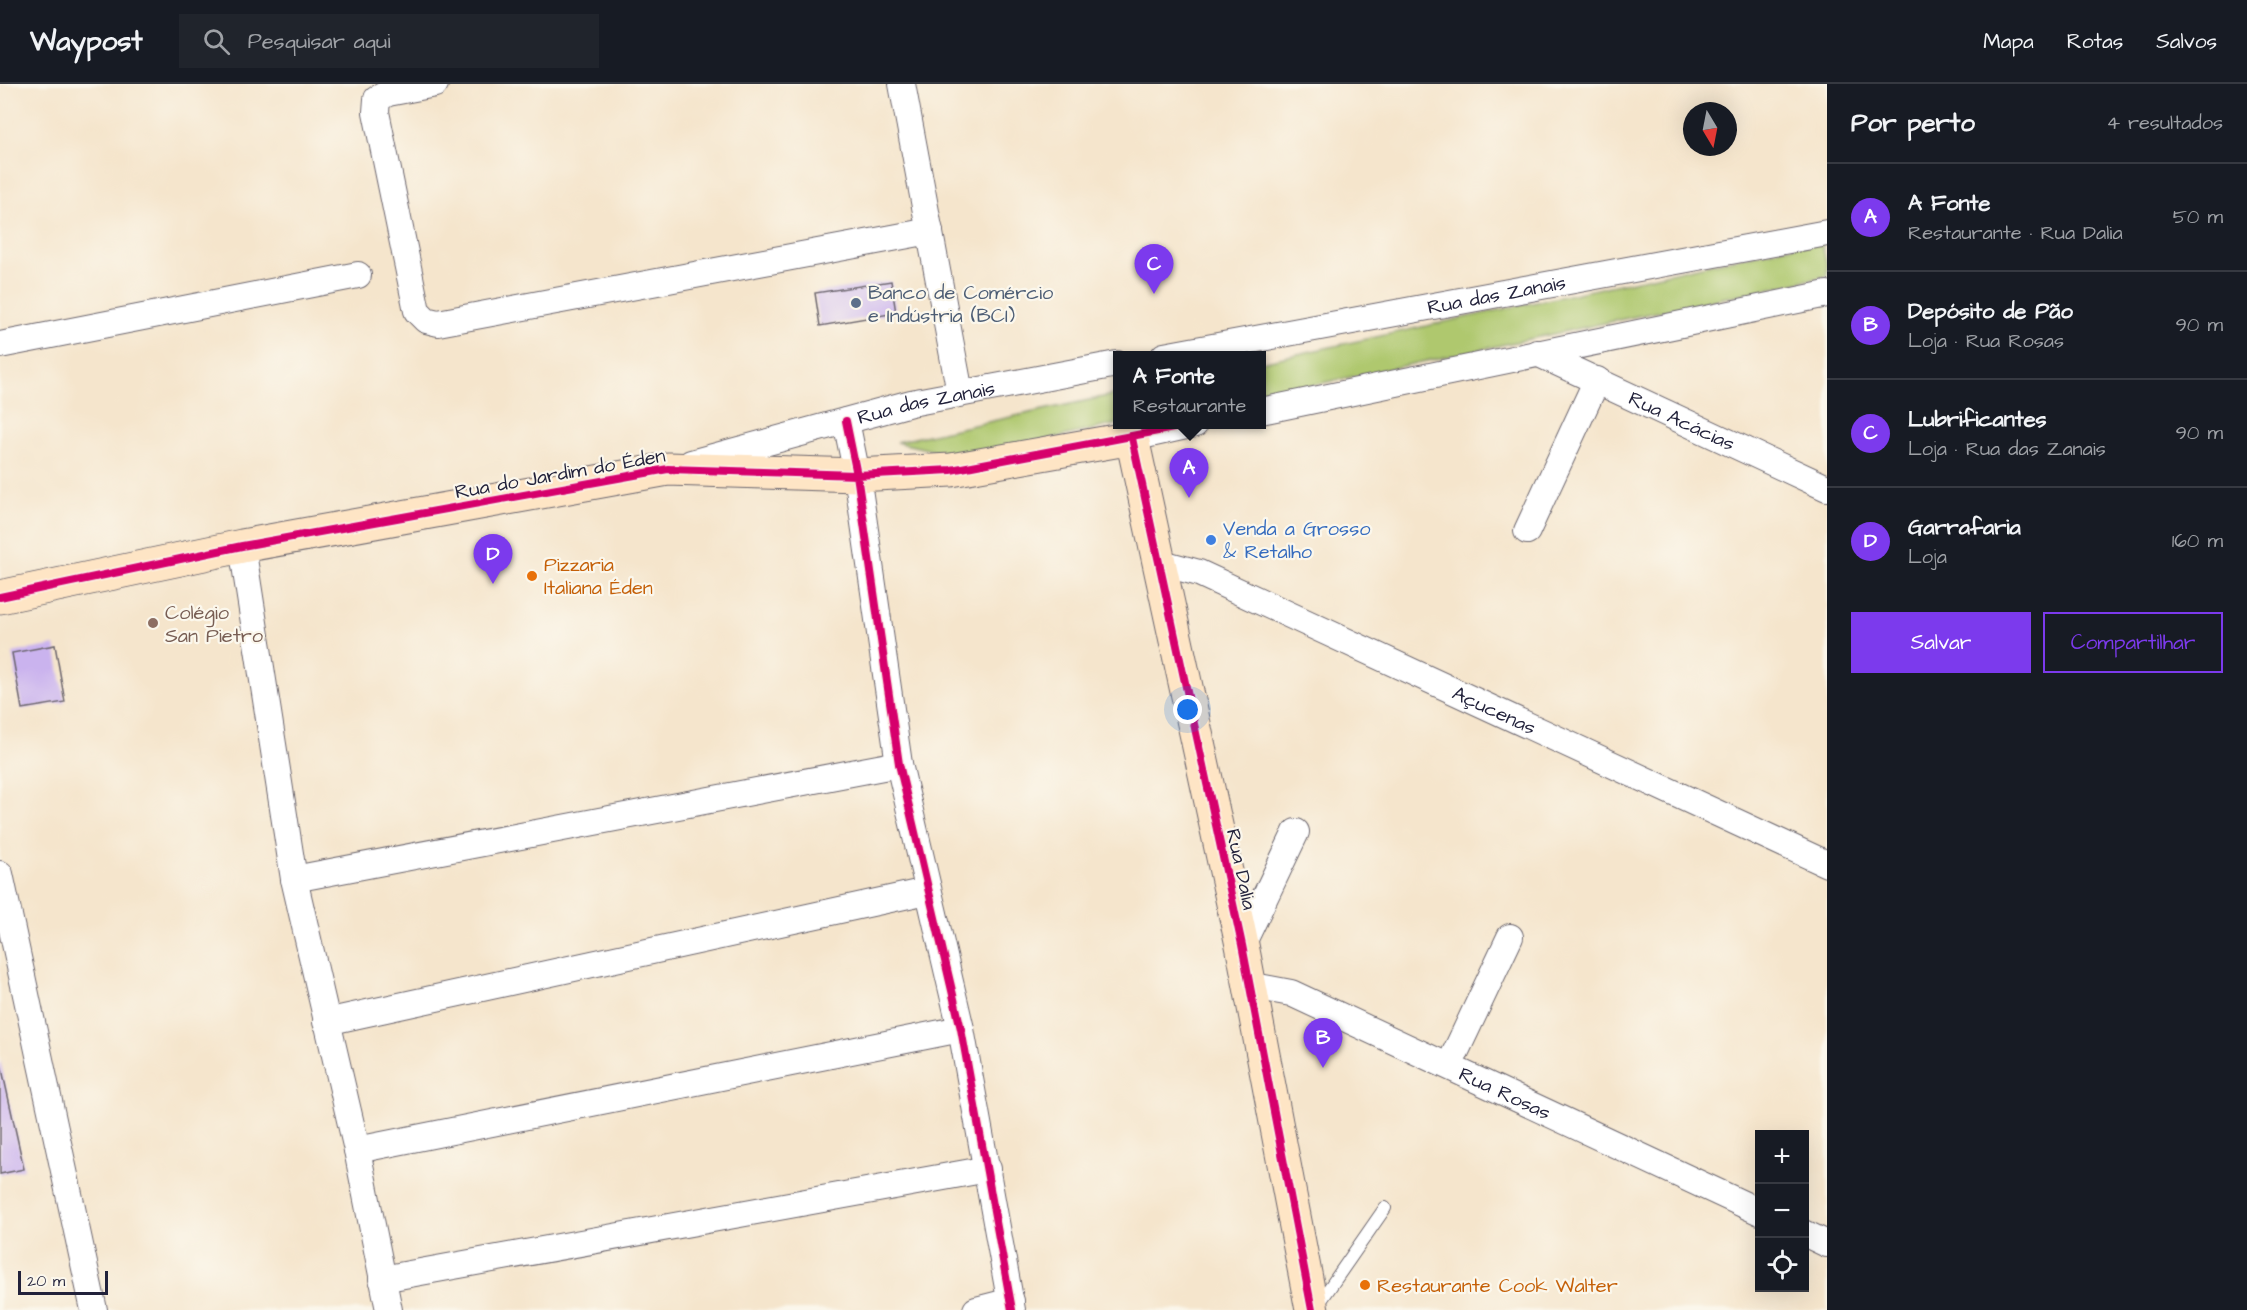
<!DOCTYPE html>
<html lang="pt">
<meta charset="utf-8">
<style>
body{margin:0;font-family:"Architects Daughter",sans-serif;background:#20242c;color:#f1f3f6}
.controls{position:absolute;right:18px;bottom:18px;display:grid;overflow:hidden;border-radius:0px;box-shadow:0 6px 24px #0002}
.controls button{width:54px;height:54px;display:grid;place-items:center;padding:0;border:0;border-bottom:2px solid #363941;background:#171b24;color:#f1f3f6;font:30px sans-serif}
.compass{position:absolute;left:1683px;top:18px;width:54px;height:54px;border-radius:50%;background:#171b24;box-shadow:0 6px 24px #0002;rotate:170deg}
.scale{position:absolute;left:18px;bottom:15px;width:90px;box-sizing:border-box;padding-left:6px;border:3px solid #22223b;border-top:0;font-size:16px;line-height:21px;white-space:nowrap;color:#22223b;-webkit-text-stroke:4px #fbf7ec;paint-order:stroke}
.you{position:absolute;left:1188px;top:626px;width:21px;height:21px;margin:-15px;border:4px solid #fff;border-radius:50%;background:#1a73e8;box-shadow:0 0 0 9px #1a73e833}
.badge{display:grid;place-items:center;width:39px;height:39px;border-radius:50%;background:#7c3aed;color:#fff;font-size:20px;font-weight:700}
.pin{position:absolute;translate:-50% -50px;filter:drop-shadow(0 2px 3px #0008)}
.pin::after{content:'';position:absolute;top:32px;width:21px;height:18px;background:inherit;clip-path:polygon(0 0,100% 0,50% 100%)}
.popup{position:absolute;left:1113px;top:267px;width:153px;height:78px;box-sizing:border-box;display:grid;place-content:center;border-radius:0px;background:#171b24;filter:drop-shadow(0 2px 4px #0005);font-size:20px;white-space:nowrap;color:#9ea1a6}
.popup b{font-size:22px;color:#f1f3f6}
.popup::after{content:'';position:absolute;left:50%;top:100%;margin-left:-12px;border:12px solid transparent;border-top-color:#171b24}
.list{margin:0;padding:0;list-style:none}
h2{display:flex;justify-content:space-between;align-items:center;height:78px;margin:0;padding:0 24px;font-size:26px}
h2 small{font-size:20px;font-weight:400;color:#9ea1a6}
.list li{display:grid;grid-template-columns:39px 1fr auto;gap:18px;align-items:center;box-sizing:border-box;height:108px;padding:0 24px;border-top:2px solid #363941}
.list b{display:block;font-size:22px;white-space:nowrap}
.list p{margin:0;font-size:20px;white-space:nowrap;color:#9ea1a6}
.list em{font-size:20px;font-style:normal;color:#9ea1a6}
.actions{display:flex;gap:12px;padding:18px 24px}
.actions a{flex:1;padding:14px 0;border:2px solid #7c3aed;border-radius:0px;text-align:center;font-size:21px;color:#7c3aed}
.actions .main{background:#7c3aed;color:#fff}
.icon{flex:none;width:33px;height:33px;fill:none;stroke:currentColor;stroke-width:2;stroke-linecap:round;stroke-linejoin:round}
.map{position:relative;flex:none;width:1827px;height:1226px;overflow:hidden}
header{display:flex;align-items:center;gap:36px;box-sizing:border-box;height:84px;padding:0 30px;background:#171b24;border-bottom:2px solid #363941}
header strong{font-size:28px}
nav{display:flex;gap:33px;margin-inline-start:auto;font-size:21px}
.search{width:420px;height:54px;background:#20242c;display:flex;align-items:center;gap:15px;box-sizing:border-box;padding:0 21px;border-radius:0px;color:#9ea1a6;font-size:22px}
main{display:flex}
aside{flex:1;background:#171b24}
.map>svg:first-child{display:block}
</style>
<header>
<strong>Waypost</strong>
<div class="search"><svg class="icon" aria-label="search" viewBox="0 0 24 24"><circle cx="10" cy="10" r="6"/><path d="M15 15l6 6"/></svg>Pesquisar aqui</div>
<nav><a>Mapa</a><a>Rotas</a><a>Salvos</a></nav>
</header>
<main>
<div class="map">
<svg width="1827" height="1226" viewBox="0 0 1827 1226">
<rect width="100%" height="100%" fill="#fbf7ec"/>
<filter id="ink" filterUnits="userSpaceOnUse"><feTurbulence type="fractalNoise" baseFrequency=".0167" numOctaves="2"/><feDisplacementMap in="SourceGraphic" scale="12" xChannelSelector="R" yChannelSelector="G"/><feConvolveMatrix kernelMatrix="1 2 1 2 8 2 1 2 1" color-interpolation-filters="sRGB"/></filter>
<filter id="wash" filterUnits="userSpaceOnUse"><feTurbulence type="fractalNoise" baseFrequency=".008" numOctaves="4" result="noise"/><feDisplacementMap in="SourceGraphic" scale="24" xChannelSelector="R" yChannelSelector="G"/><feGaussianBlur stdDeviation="1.35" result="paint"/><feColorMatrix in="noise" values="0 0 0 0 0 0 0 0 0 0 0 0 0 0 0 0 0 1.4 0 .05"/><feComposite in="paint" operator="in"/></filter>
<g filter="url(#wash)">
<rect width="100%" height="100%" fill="#f5e5cc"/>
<path fill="#afc86e" stroke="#687554" stroke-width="1.5" d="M1821 156 1827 182V192L1261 312V278Z
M1117 310V340L966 374 896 358Z"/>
<g id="blocks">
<path fill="#cab3ee" d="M891 197 896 229 820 242 815 209Z
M55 561 65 618 22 625 12 569Z
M0 976 24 1085 0 1090Z"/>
</g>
</g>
<g filter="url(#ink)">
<use href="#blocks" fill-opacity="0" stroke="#6c666e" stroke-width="1.5"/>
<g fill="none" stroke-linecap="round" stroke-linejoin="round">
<g stroke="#6c666e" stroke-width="14">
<path id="lane" d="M1317 1222 1385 1124"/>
</g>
<g stroke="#6c666e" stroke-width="28">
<g id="street">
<path d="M435 0 388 9 377 15 376 28 417 227 426 236 438 239 930 147"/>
<path d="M902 0 960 309"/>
<path d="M0 261 358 191"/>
<path id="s1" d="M1537 269 1827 404"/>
<path id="s2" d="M1164 272 1827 149"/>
<path d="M1261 327 1827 210"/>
<path d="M846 337 857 391 899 680 961 945 1012 1226"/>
<path d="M1132 354 1195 340"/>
<path id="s3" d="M691 379 911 319 1117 280"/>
<path d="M1527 447 1597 296"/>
<path d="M242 462 294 795 357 1066 389 1226"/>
<path id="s4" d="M1158 478 1199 489 1827 780"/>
<path d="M0 790 94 1226"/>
<path d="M294 795 899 680"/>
<path d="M1242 861 1296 748"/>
<path id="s5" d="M1248 901 1291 909 1760 1128"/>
<path d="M326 938 927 807"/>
<path d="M1449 982 1510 853"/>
<path d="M357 1066 961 945"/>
<path d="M1804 1149 1827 1160"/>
<path d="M382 1195 988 1085"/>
<path d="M976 1226 1011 1217"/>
</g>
</g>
<g stroke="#6c666e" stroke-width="35">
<path id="secondary" d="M0 513 242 462 668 385 857 391 951 386 1132 354 1242 861 1312 1226"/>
</g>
<use href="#lane" stroke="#fff" stroke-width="12"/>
<use href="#street" stroke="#fff" stroke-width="26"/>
<use href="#secondary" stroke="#fee5c5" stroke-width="33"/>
<g stroke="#fbf7ec" stroke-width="11">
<path id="cycleway" d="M846 337 857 391 899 680 961 945 1012 1226
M1132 354 1242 861 1312 1226
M0 513 242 462 668 385 857 391 951 386 1195 340"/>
</g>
<use href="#cycleway" stroke="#d6006c" stroke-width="8"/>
</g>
<circle fill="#9c9a86" cx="1330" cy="947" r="9"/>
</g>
<circle fill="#5c6f8a" stroke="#fbf7ec" stroke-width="2" cx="856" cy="219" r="6"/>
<circle fill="#3f7fe0" stroke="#fbf7ec" stroke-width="2" cx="1211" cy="456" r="6"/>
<g fill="#e8710a" stroke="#fbf7ec" stroke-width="2">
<circle cx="532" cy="492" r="6"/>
<circle cx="1365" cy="1201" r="6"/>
</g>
<circle fill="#8d6e63" stroke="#fbf7ec" stroke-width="2" cx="153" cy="539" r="6"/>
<g text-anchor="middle" stroke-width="4.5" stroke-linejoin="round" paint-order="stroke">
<g font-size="20" fill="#4e5e75" stroke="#fbf7ec" text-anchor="start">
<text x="868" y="215">Banco de Comércio<tspan x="868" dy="23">e Indústria (BCI)</tspan></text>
</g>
<g font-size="20" fill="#22223b" stroke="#fbf7ec">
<text dy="7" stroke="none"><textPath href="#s2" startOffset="338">Rua das Zanais</textPath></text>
<text dy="7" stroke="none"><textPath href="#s3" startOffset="243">Rua das Zanais</textPath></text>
<text dy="7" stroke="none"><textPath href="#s1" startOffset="160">Rua Acácias</textPath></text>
<text transform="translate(560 389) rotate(-10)" y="7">Rua do Jardim do Éden</text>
<text dy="7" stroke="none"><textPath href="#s4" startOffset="368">Açucenas</textPath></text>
<text transform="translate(1242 785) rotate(78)" y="7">Rua Dalia</text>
<text dy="7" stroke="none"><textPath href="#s5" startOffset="280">Rua Rosas</textPath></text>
</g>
<g font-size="20" fill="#366cbe" stroke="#fbf7ec" text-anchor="start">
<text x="1223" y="451">Venda a Grosso<tspan x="1223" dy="23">&amp; Retalho</tspan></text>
</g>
<g font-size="20" fill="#c56008" stroke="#fbf7ec" text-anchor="start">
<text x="544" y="487">Pizzaria<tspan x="544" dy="23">Italiana Éden</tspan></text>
<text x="1377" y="1208">Restaurante Cook Walter</text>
</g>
<g font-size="20" fill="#785e54" stroke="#fbf7ec" text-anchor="start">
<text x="165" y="535">Colégio<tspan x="165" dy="23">San Pietro</tspan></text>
</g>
</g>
</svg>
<div class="controls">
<button>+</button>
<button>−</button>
<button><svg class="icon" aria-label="locate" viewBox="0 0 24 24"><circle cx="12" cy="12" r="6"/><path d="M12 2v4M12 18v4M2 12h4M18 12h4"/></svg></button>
</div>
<svg class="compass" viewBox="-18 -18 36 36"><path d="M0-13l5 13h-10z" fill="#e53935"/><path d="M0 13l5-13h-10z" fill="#9ea1a6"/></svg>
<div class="scale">20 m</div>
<div class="you"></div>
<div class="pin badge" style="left:1189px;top:414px">A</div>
<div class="popup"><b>A Fonte</b>Restaurante</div>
<div class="pin badge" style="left:1323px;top:984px">B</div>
<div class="pin badge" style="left:1154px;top:210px">C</div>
<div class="pin badge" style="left:493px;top:500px">D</div>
</div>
<aside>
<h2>Por perto<small>4 resultados</small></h2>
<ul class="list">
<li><span class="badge">A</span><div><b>A Fonte</b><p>Restaurante · Rua Dalia</p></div><em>50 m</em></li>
<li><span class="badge">B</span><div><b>Depósito de Pão</b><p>Loja · Rua Rosas</p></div><em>90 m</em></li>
<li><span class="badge">C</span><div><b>Lubrificantes</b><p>Loja · Rua das Zanais</p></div><em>90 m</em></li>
<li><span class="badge">D</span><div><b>Garrafaria</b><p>Loja</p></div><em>160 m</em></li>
</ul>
<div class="actions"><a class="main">Salvar</a><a>Compartilhar</a></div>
</aside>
</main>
